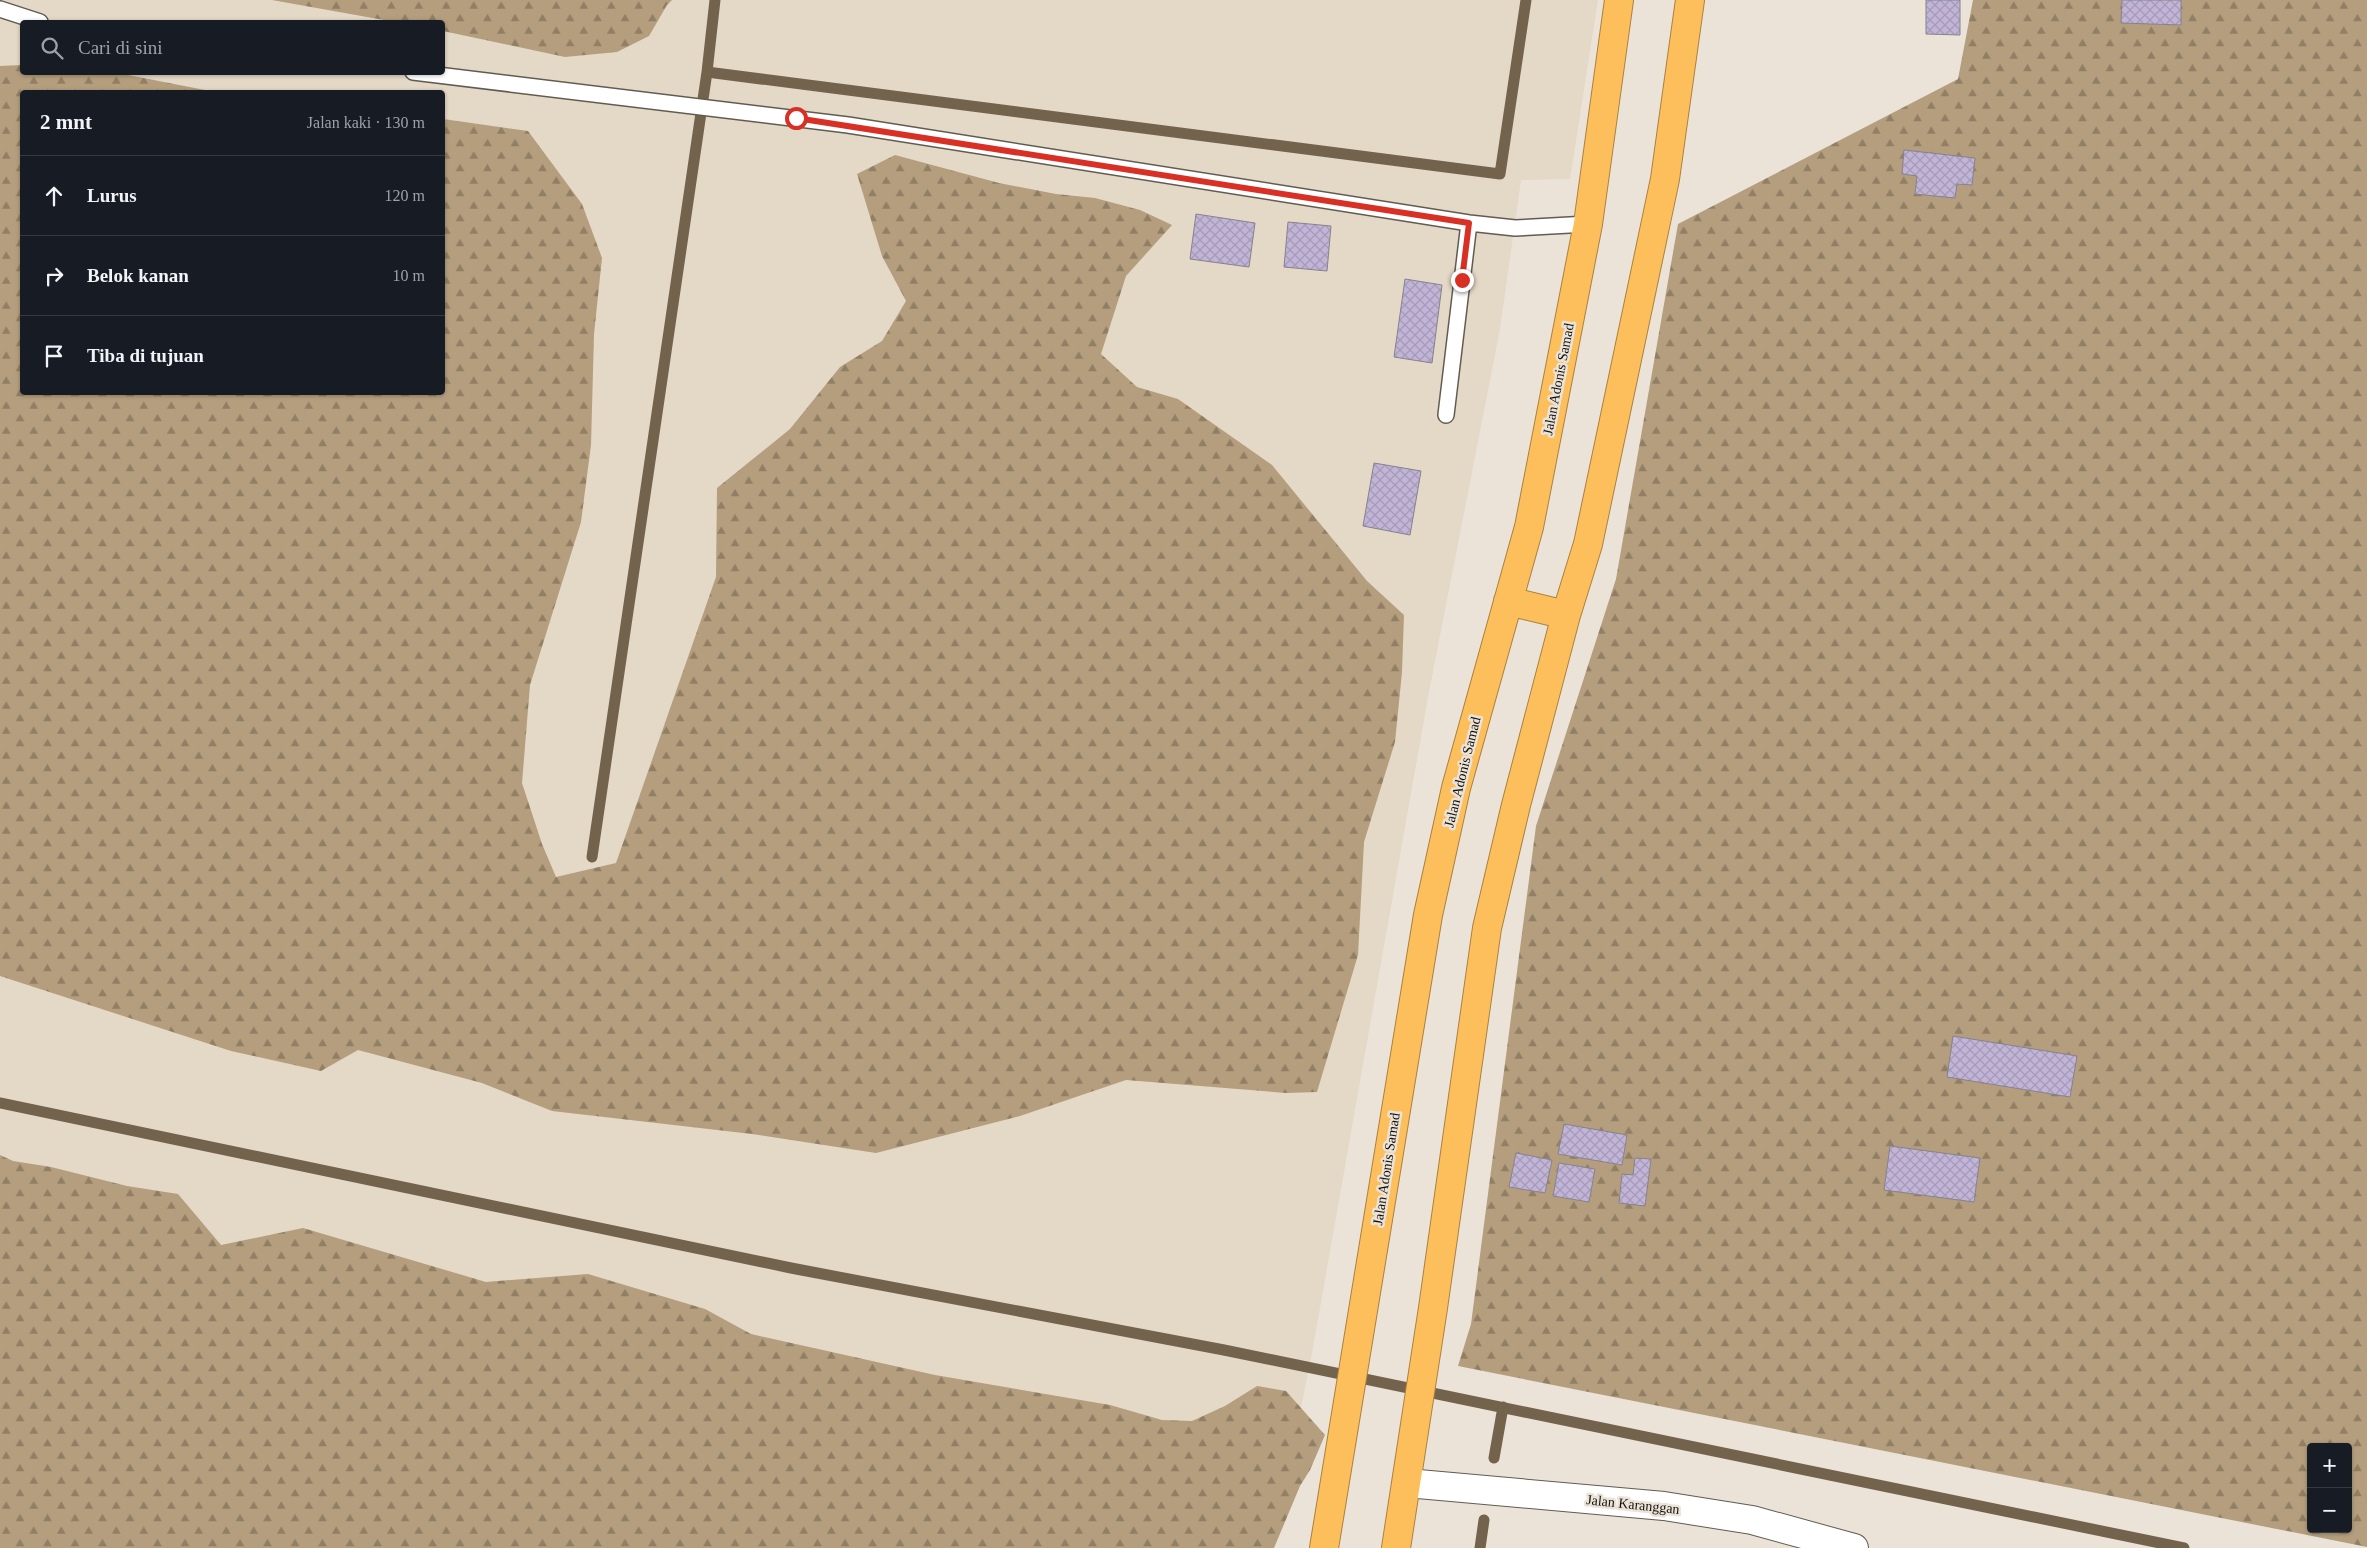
<!DOCTYPE html>
<html lang="id">
<meta charset="utf-8">
<style>
body{margin:0;font-family:Georgia,serif;background:#20242c;color:#f1f3f6}
.controls{position:absolute;right:15px;bottom:15px;display:grid;overflow:hidden;border-radius:5px;box-shadow:0 1px 4px #0004}
.controls button{width:45px;height:45px;display:grid;place-items:center;padding:0;border:0;border-bottom:1px solid #363941;background:#171b24;color:#f1f3f6;font:25px sans-serif}
.stop{position:absolute;width:15px;height:15px;margin:-11px;border:4px solid #d93025;border-radius:50%;background:#fff}
.stop.end{background:#d93025;border-color:#fff;box-shadow:0 1px 5px #0008}
.list{margin:0;padding:0;list-style:none}
h2{display:flex;justify-content:space-between;align-items:center;height:65px;margin:0;padding:0 20px;font-size:21px}
h2 small{font-size:16px;font-weight:400;color:#9ea1a6}
.list li{display:grid;grid-template-columns:32px 1fr auto;gap:15px;align-items:center;box-sizing:border-box;height:80px;padding:0 20px;border-top:1px solid #363941}
.list b{display:block;font-size:19px;white-space:nowrap}
.list em{font-size:16px;font-style:normal;color:#9ea1a6}
.icon{flex:none;width:28px;height:28px;fill:none;stroke:currentColor;stroke-width:2;stroke-linecap:round;stroke-linejoin:round}
.map{position:relative;flex:none;width:2367px;height:1548px;overflow:hidden}
.search{position:absolute;background:#171b24;box-shadow:0 1px 4px #0004;left:20px;top:20px;width:425px;height:55px;display:flex;align-items:center;gap:12px;box-sizing:border-box;padding:0 18px;border-radius:5px;color:#9ea1a6;font-size:19px}
.panel{position:absolute;background:#171b24;box-shadow:0 1px 4px #0004;left:20px;top:90px;width:425px;height:305px;border-radius:5px}
.map>svg:first-child{display:block}
</style>
<div class="map">
<svg width="2367" height="1548" viewBox="0 0 2367 1548">
<defs>
<pattern id="forest-firs" width="22" height="20" patternUnits="userSpaceOnUse" patternTransform="scale(1.25)"><rect width="22" height="20" fill="#b49e7d"/><path d="M5 1l3.5 6h-7zM16 11l3.5 6h-7z" fill="#917f65"/></pattern>
<pattern id="building-cross-hatch" width="8" height="8" patternUnits="userSpaceOnUse" patternTransform="scale(1.25)"><rect width="8" height="8" fill="#c1b4d7"/><path d="M0 0l8 8M0 8l8-8" fill="none" stroke="#a59ab7"/></pattern>
</defs>
<rect width="100%" height="100%" fill="#ebe3d8"/>
<path fill="#e4d8c6" fill-rule="evenodd" d="M0 0H1598L1570 179 1521 180 1500 329 1428 697 1312 1353 1295 1437 0 1548ZM22 22H442V72H22ZM22 92H442V392H22Z"/>
<path fill="url(#forest-firs)" fill-rule="evenodd" d="M272 0H672L667 5 649 36 617 52 565 57 443 31 442 22H395Z
M1973 0H2367V1547L1458 1366 1471 1324 1536 826 1616 579 1678 224 1958 79ZM2311 1447H2348V1529H2311Z
M22 65V72L118 73 215 92H22V392H442L443 119 528 131 582 204 602 258 594 334 591 445 581 522 530 685 522 783 542 844 556 877 616 863 716 577 717 488 790 429 840 367 882 341 906 301 882 256 857 174 895 155 999 183 1056 194 1095 198 1140 210 1172 225 1126 276 1101 354 1137 387 1178 399 1272 465 1367 581 1404 615 1402 672 1395 742 1364 842 1358 955 1317 1092 1286 1093 1126 1080 1020 1116 876 1153 752 1134 552 1111 482 1083 358 1050 321 1071 231 1051 0 976V66Z
M0 1155 13 1161 51 1167 127 1186 178 1194 221 1245 303 1228 486 1282 588 1274 705 1309 751 1334 935 1375 1110 1405 1162 1420 1192 1421 1225 1406 1257 1386 1286 1391 1325 1435 1310 1470 1300 1486 1274 1548H0Z"/>
<g fill="none" stroke-linecap="round" stroke-linejoin="round">
<path stroke="#74634c" stroke-width="11" d="M715 0 707 72 1500 174 1526 0
M592 857 707 72
M0 1103 791 1268 1224 1350 2184 1548
M1494 1458 1503 1407
M1480 1548 1484 1520"/>
</g>
<path fill="url(#building-cross-hatch)" stroke="#86828d" d="M1926 0H1960V35L1926 34Z
M2122 0H2181V25L2121 23Z
M1904 150 1975 158 1972 185 1957 184 1955 198 1915 194 1917 176 1902 174Z
M1196 214 1255 223 1249 267 1190 259Z
M1288 222 1331 226 1327 271 1284 267Z
M1405 279 1442 285 1432 363 1394 357Z
M1374 463 1421 471 1410 535 1363 526Z
M1953 1036 2077 1056 2070 1097 1947 1077Z
M1564 1124 1627 1135 1622 1165 1558 1154Z
M1890 1146 1980 1158 1974 1202 1884 1190Z
M1516 1153 1552 1160 1545 1193 1509 1187Z
M1635 1158 1651 1159 1645 1206 1619 1203 1622 1174 1633 1175Z
M1559 1163 1595 1169 1589 1202 1553 1196Z"/>
<g fill="none" stroke-linecap="round" stroke-linejoin="round">
<g stroke="#615b51" stroke-width="18">
<path id="lane" d="M0 9 40 22
M413 72 848 125 1469 223 1515 228 1588 224
M1446 415 1469 223"/>
</g>
<g stroke="#615b51" stroke-width="30">
<path id="street" d="M1407 1483 1664 1506 1752 1520 1854 1548"/>
</g>
<g stroke="#aa813f" stroke-width="30">
<path id="highway" d="M1508 601 1566 615
M1324 1548 1428 915 1456 788 1529 527 1588 224 1619 0
M1396 1548 1433 1308 1487 928 1516 805 1566 615 1588 544 1665 179 1690 0"/>
</g>
<use href="#lane" stroke="#fff" stroke-width="15"/>
<use href="#street" stroke="#fff" stroke-width="28"/>
<use href="#highway" stroke="#fcbf5c" stroke-width="28"/>
</g>
<g fill="none" stroke-linecap="round" stroke-linejoin="round">
<path stroke="#d93025" stroke-width="6" d="M796 118 1469 223 1462 280"/>
</g>
<g text-anchor="middle" stroke-width="5" stroke-linejoin="round" paint-order="stroke">
<g font-size="14" fill="#110e0a" stroke="#ebe3d8">
<text transform="translate(1558 379) rotate(-79)" y="5">Jalan Adonis Samad</text>
<text transform="translate(1462 772) rotate(-76)" y="5">Jalan Adonis Samad</text>
<text transform="translate(1386 1169) rotate(-81)" y="5">Jalan Adonis Samad</text>
<text transform="translate(1633 1504) rotate(6)" y="5">Jalan Karanggan</text>
</g>
</g>
</svg>
<div class="controls">
<button>+</button>
<button>−</button>
</div>
<div class="stop" style="left:796px;top:118px"></div>
<div class="stop end" style="left:1462px;top:280px"></div>
<div class="search"><svg class="icon" aria-label="search" viewBox="0 0 24 24"><circle cx="10" cy="10" r="6"/><path d="M15 15l6 6"/></svg>Cari di sini</div>
<section class="panel">
<h2>2 mnt<small>Jalan kaki · 130 m</small></h2>
<ul class="list">
<li><svg class="icon" aria-label="ahead" viewBox="0 0 24 24"><path d="M12 20V5M6 11l6-6 6 6"/></svg><div><b>Lurus</b></div><em>120 m</em></li>
<li><svg class="icon" aria-label="right" viewBox="0 0 24 24"><path d="M7 20v-9h11M14 6l5 5-5 5"/></svg><div><b>Belok kanan</b></div><em>10 m</em></li>
<li><svg class="icon" aria-label="arrive" viewBox="0 0 24 24"><path d="M6 21V4h12l-3 4 3 4H6"/></svg><div><b>Tiba di tujuan</b></div></li>
</ul>
</section>
</div>
